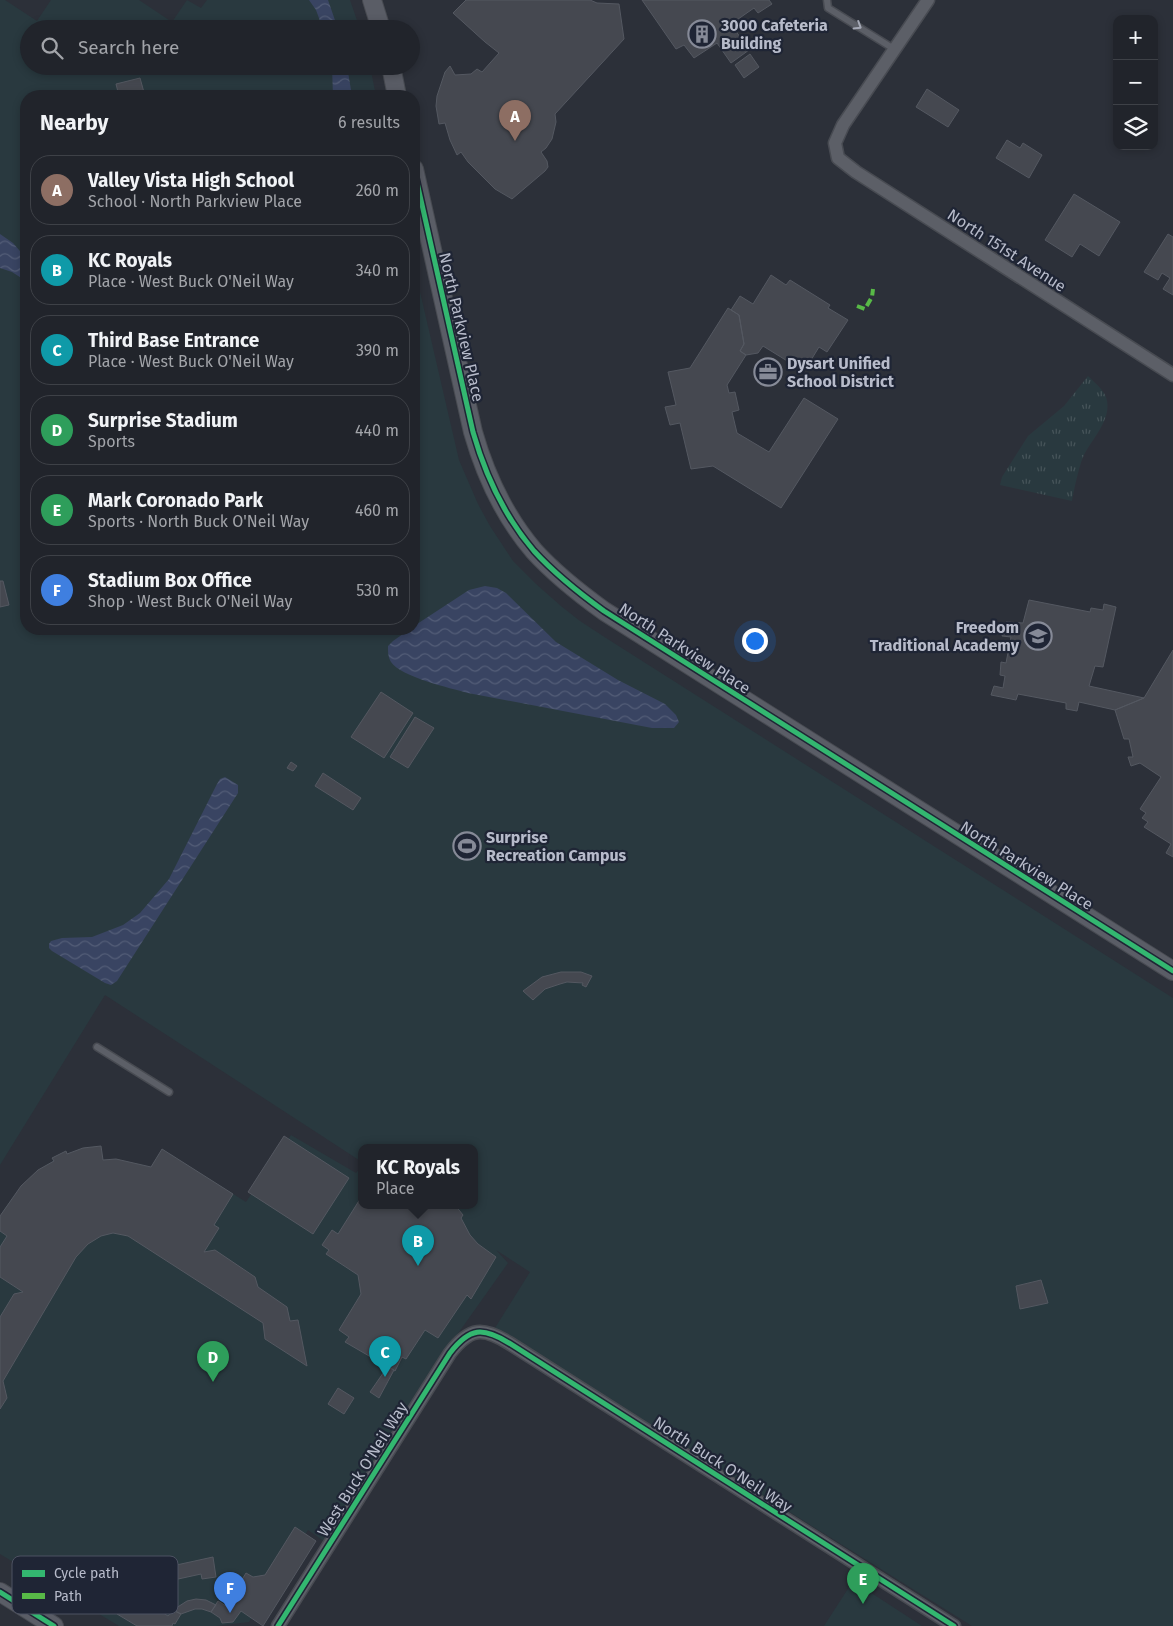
<!DOCTYPE html>
<meta charset="utf-8">
<style>
body{margin:0;font-family:"Fira Sans",sans-serif;background:#2d3037;color:#f1f3f6}
.controls{position:absolute;right:15px;top:15px;display:grid;overflow:hidden;border-radius:10px;box-shadow:0 2px 8px #0003}
.controls button{width:45px;height:45px;display:grid;place-items:center;padding:0;border:0;border-bottom:1px solid #3e4147;background:#21242b;color:#f1f3f6;font:25px sans-serif}
.you{position:absolute;left:754px;top:640px;width:18px;height:18px;margin:-12px;border:4px solid #fff;border-radius:50%;background:#1a73e8;box-shadow:0 0 0 8px #1a73e833}
.badge{display:grid;place-items:center;width:32px;height:32px;border-radius:50%;background:#868a97;color:#fff;font-size:16px;font-weight:700}
.pin{position:absolute;translate:-50% -41px;filter:drop-shadow(0 1px 2px #0008)}
.pin::after{content:'';position:absolute;top:26px;width:18px;height:15px;background:inherit;clip-path:polygon(0 0,100% 0,50% 100%)}
.popup{position:absolute;left:358px;top:1144px;width:120px;height:65px;box-sizing:border-box;display:grid;place-content:center;border-radius:10px;background:#21242b;filter:drop-shadow(0 1px 4px #0005);font-size:16px;white-space:nowrap;color:#a2a4a9}
.popup b{font-size:19px;color:#f1f3f6}
.popup::after{content:'';position:absolute;left:50%;top:100%;margin-left:-10px;border:10px solid transparent;border-top-color:#21242b}
.list{margin:0;padding:0;list-style:none}
h2{display:flex;justify-content:space-between;align-items:center;height:65px;margin:0;padding:0 20px;font-size:21px}
h2 small{font-size:16px;font-weight:400;color:#a2a4a9}
.list li{display:grid;grid-template-columns:32px 1fr auto;gap:15px;align-items:center;box-sizing:border-box;height:70px;margin:0 10px 10px;padding:0 10px;border:1px solid #3e4147;border-radius:20px}
.list b{display:block;font-size:19px;white-space:nowrap}
.list p{margin:0;font-size:16px;white-space:nowrap;color:#a2a4a9}
.list em{font-size:16px;font-style:normal;color:#a2a4a9}
.icon{flex:none;width:28px;height:28px;fill:none;stroke:currentColor;stroke-width:2;stroke-linecap:round;stroke-linejoin:round}
.map{position:relative;flex:none;width:1173px;height:1626px;overflow:hidden}
.search{position:absolute;background:#21242b;box-shadow:0 2px 8px #0003;left:20px;top:20px;width:400px;height:55px;display:flex;align-items:center;gap:12px;box-sizing:border-box;padding:0 18px;border-radius:28px;color:#a2a4a9;font-size:19px}
.panel{position:absolute;background:#21242b;box-shadow:0 2px 8px #0003;left:20px;top:90px;width:400px;height:545px;border-radius:20px}
.map>svg:first-child{display:block}
</style>
<div class="map">
<svg width="1173" height="1626" viewBox="0 0 1173 1626">
<defs>
<pattern id="park-tufts" width="24" height="20" patternUnits="userSpaceOnUse" patternTransform="scale(1.25)"><rect width="24" height="20" fill="#29393f"/><path d="M3 7l-1-3M5 7V3M7 7l1-3M15 17l-1-3M17 17v-4M19 17l1-3" fill="none" stroke="#465459"/></pattern>
<pattern id="water-waves" width="16" height="10" patternUnits="userSpaceOnUse" patternTransform="scale(1.25)"><rect width="16" height="10" fill="#394462"/><path d="M0 5q4-4 8 0t8 0" fill="none" stroke="#535d77"/></pattern>
</defs>
<rect width="100%" height="100%" fill="#2c3039"/>
<path fill="url(#park-tufts)" d="M1088 376C1094 382 1103 389 1106 397 1113 417 1094 437 1085 453 1080 461 1074 490 1072 501L1000 485 1002 477 1028 436 1064 406Z"/>
<path fill="#29393f" d="M0 0H5L37 21 51 0H139L172 22 187 0 201 8 207 0H350L360 29H29V66H370L376 96H26V629H414V266L459 460 478 504 490 526 513 561 536 584 561 606 580 621 606 638 1173 998V1626H972L495 1328 530 1272 496 1250 508 1263 452 1342 325 1542 308 1530 249 1622 216 1626H119L0 1554V1216C16 1192 28 1176 53 1161L52 1158 66 1151 67 1154 83 1148 101 1146 103 1160 116 1159 151 1167 162 1149 246 1202 291 1135 356 1173 362 1166V1205H474V1147H362V1162L105 995 0 1165Z
M853 1581 922 1626H824Z"/>
<path fill="url(#water-waves)" d="M309 0H328L338 29H323L316 10Z
M332 66H347L352 96H333Z
M0 234 13 243 26 258V281L12 272 0 268Z
M485 586 497 588 506 593 556 642 618 680 665 704 676 715 679 722 674 728H652L468 693C450 688 401 677 391 662 388 657 388 652 388 646L393 641 410 629H414V626L469 590Z
M225 777 238 785V793L117 981 111 985 105 983 52 951 49 948V944L51 941 62 938 92 937 123 925 140 913 169 879 217 784 220 779Z"/>
<path fill="#454850" stroke="#545861" d="M466 0H590L597 3 619 4 624 39 555 114 556 122 552 139 546 148 541 152 547 161 548 167 545 171 512 199 495 189 468 162 461 152 457 155 450 140 445 123 439 124 436 106 437 96 445 72 450 66 455 75 471 74 477 69 482 72 499 53 485 42 453 13Z
M642 0H769L772 4 758 13 754 8 731 24 749 50 731 63 717 43 694 58 684 45 676 49Z
M750 54 759 67 744 78 735 65Z
M140 78 145 96H119L116 84Z
M927 89 959 110 948 127 916 107Z
M1007 140 1020 148 1023 143 1042 155 1029 178 996 158Z
M1074 194 1120 222 1099 256 1080 244 1072 257 1045 240Z
M1168 234 1173 237V295L1163 289 1170 278 1162 273 1158 280 1144 272Z
M771 275 786 285 790 280 830 305 828 308 848 320 827 352 819 347 808 365 797 367 763 346 758 353 746 355 740 351 744 344 739 315 731 310 740 296 753 304Z
M728 308 739 315 744 344 740 351 746 355 727 385 729 393 735 392 739 410 732 412 737 433 769 452 804 398 838 419 781 508 713 466 691 469 680 423 670 425 665 407 676 405 668 372 690 368Z
M0 581H3L9 605 0 607Z
M1029 600 1090 612 1091 608 1103 610 1104 604 1116 607 1103 667 1095 666 1089 686 1144 698 1115 710 1079 702 1077 711 1066 709V703L1018 694 1016 700 991 695 994 686 1003 688 1005 676 1000 675 1001 662 1006 663 1011 637 1002 636 1006 622 1023 623Z
M1173 650V857L1166 853 1171 844 1144 827 1148 822 1142 818 1146 813 1140 809 1161 777 1140 763 1131 766 1128 757H1133L1129 739H1124L1115 710 1144 698Z
M381 692 413 713 384 758 351 737Z
M415 717 434 728 408 768 390 757Z
M291 762 297 766 293 771 287 768Z
M323 773 361 798 353 810 315 786Z
M561 972H581L592 976 586 987 582 985 583 983 567 982 560 984 545 989 533 1000 523 991 542 977Z
M284 1136 349 1178 313 1234 248 1192Z
M101 1146 103 1160 116 1159 151 1167 162 1149 233 1194 214 1225 219 1228 204 1252 215 1250 255 1277 258 1287 287 1307 290 1321 298 1320 307 1366 265 1339 263 1323 128 1236 113 1233 101 1236 88 1244 76 1257 3 1381 7 1398 0 1409V1317L14 1294 23 1292 0 1277V1247L7 1236 0 1231V1216L21 1186 38 1170 54 1161 52 1158 66 1151 67 1154 83 1148Z
M362 1196V1205H455L463 1215 461 1218 470 1235 478 1244 496 1257 471 1299 467 1295 438 1338 425 1330 406 1359 402 1357 395 1371 345 1342 349 1337 339 1330 361 1294 358 1275 326 1254 329 1250 322 1245 332 1230 338 1234Z
M1041 1280 1048 1303 1020 1309 1016 1286Z
M388 1366 394 1370 379 1398 370 1392Z
M338 1388 354 1398 344 1414 328 1404Z
M295 1527 316 1541 263 1626 241 1611 233 1622 222 1623 220 1618 211 1612 218 1601 226 1606 246 1573 253 1577 265 1575Z
M213 1557 216 1577 202 1579 201 1574 169 1581 170 1587 154 1591 149 1571Z
M126 1598 137 1605 146 1602 168 1616 173 1610 181 1614 175 1624 173 1623 172 1626H137L117 1614Z
M196 1599 206 1600 216 1605 211 1612 202 1609H195L181 1614 173 1610 187 1601Z"/>
<g fill="none" stroke-linecap="round" stroke-linejoin="round">
<g stroke="#484b52" stroke-width="9">
<path id="lane" d="M827 0 828 8 894 49
M97 1047 169 1092"/>
</g>
<g stroke="#484b52" stroke-width="15">
<path id="street" d="M928 0 843 125 835 143 838 158 856 172 1173 375
M278 1626 450 1353C470 1327 483 1327 509 1343L954 1626"/>
</g>
<g stroke="#484b52" stroke-width="20">
<path id="secondary" d="M372 0 381 29
M391 66 397 96
M414 169 473 432C485 474 505 517 534 551 555 574 579 593 604 611L1173 971
M0 1592 54 1626"/>
</g>
<use href="#lane" stroke="#5c5f67" stroke-width="6"/>
<use href="#street" stroke="#5c5f67" stroke-width="12"/>
<use href="#secondary" stroke="#5a5d66" stroke-width="18"/>
<path stroke="#58b947" stroke-width="4" stroke-dasharray="8 4" stroke-linecap="butt" d="M857 306 865 309 872 297 873 289"/>
<g stroke="#1f2535" stroke-width="8">
<path id="cycleway" d="M414 169 473 432C485 474 505 517 534 551 555 574 579 593 604 611L1173 971
M0 1592 54 1626
M278 1626 450 1353C470 1327 483 1327 509 1343L954 1626"/>
</g>
<use href="#cycleway" stroke="#33b770" stroke-width="5"/>
</g>
<defs><path id="oneway-chevron" d="M-2-3.5L2.5 0L-2 3.5" fill="none" stroke-width="1.6" stroke-linecap="round" stroke-linejoin="round" transform="scale(1.25)"/></defs>
<use stroke="#a5a9b6" href="#oneway-chevron" transform="translate(858 26) rotate(32)"/>
<defs>
<g id="building-ring" transform="scale(1.4375)"><circle r="9.5" fill="#1f2535" stroke="#868a97" stroke-width="1.5"/><path d="M-4-6H4V6H1V3H-1V6H-4ZM-2.5-4.3h1.7v1.8h-1.7ZM.8-4.3h1.7v1.8H.8ZM-2.5-1h1.7V.8h-1.7ZM.8-1h1.7V.8H.8Z" fill="#868a97"/></g>
<g id="office-ring" transform="scale(1.4375)"><circle r="9.5" fill="#1f2535" stroke="#868a97" stroke-width="1.5"/><path d="M-6-3h4V-5.5h4V-3h4V5H-6ZM-1-4.5V-3h2v-1.5ZM-6 0V1H6V0Z" fill="#868a97"/></g>
<g id="school-ring" transform="scale(1.4375)"><circle r="9.5" fill="#1f2535" stroke="#868a97" stroke-width="1.5"/><path d="M0-5L7-2L0 1L-7-2ZM-4 1L0 2.5L4 1V4Q0 6-4 4Z" fill="#868a97"/></g>
<g id="stadium-ring" transform="scale(1.4375)"><circle r="9.5" fill="#1f2535" stroke="#868a97" stroke-width="1.5"/><path d="M0-5a6.5 5 0 1 0 0 10a6.5 5 0 1 0 0-10ZM-3.5-1.8h7v3.6h-7Z" fill="#868a97"/></g>
</defs>
<g fill-rule="evenodd">
<use href="#building-ring" x="702" y="34"/>
<use href="#office-ring" x="768" y="372"/>
<use href="#school-ring" x="1038" y="636"/>
<use href="#stadium-ring" x="467" y="846"/>
</g>
<g text-anchor="middle" stroke-width="4.5" stroke-linejoin="round" paint-order="stroke">
<g font-size="16" font-weight="bold" fill="#b7bbca" stroke="#1f2535" text-anchor="start">
<text x="721" y="31">3000 Cafeteria<tspan x="721" dy="18">Building</tspan></text>
<text x="787" y="369">Dysart Unified<tspan x="787" dy="18">School District</tspan></text>
<text x="1019" y="633" text-anchor="end">Freedom<tspan x="1019" dy="18">Traditional Academy</tspan></text>
<text x="486" y="843">Surprise<tspan x="486" dy="18">Recreation Campus</tspan></text>
</g>
<g font-size="16" fill="#b7bbca" stroke="#1f2535">
<text transform="translate(1007 250) rotate(33)" y="6">North 151st Avenue</text>
<text transform="translate(462 327) rotate(77)" y="6">North Parkview Place</text>
<text transform="translate(685 648) rotate(33)" y="6">North Parkview Place</text>
<text transform="translate(1027 865) rotate(32)" y="6">North Parkview Place</text>
<text transform="translate(723 1464) rotate(33)" y="6">North Buck O'Neil Way</text>
<text transform="translate(362 1469) rotate(-58)" y="6">West Buck O'Neil Way</text>
</g>
</g>
<rect x="12" y="1556" width="166" height="58" rx="8" fill="#1f2535" stroke="#4d5262" stroke-width="1"/>
<rect x="22" y="1570" width="23" height="7" fill="#33b770"/>
<rect x="22" y="1593" width="23" height="6" fill="#58b947"/>
<g font-size="14" fill="#b7bbca">
<text x="54" y="1578">Cycle path</text>
<text x="54" y="1601">Path</text>
</g>
</svg>
<div class="controls">
<button>+</button>
<button>−</button>
<button><svg class="icon" aria-label="layers" viewBox="0 0 24 24"><path d="M12 4l9 5-9 5-9-5zM3 14l9 5 9-5"/></svg></button>
</div>
<div class="you"></div>
<div class="pin badge" style="left:515px;top:141px;background:#8d6e63">A</div>
<div class="pin badge" style="left:418px;top:1266px;background:#0f9aa8">B</div>
<div class="popup"><b>KC Royals</b>Place</div>
<div class="pin badge" style="left:385px;top:1377px;background:#0f9aa8">C</div>
<div class="pin badge" style="left:213px;top:1382px;background:#2e9e5b">D</div>
<div class="pin badge" style="left:863px;top:1604px;background:#2e9e5b">E</div>
<div class="pin badge" style="left:230px;top:1613px;background:#3f7fe0">F</div>
<div class="search"><svg class="icon" aria-label="search" viewBox="0 0 24 24"><circle cx="10" cy="10" r="6"/><path d="M15 15l6 6"/></svg>Search here</div>
<section class="panel">
<h2>Nearby<small>6 results</small></h2>
<ul class="list">
<li><span class="badge" style="background:#8d6e63">A</span><div><b>Valley Vista High School</b><p>School · North Parkview Place</p></div><em>260 m</em></li>
<li><span class="badge" style="background:#0f9aa8">B</span><div><b>KC Royals</b><p>Place · West Buck O'Neil Way</p></div><em>340 m</em></li>
<li><span class="badge" style="background:#0f9aa8">C</span><div><b>Third Base Entrance</b><p>Place · West Buck O'Neil Way</p></div><em>390 m</em></li>
<li><span class="badge" style="background:#2e9e5b">D</span><div><b>Surprise Stadium</b><p>Sports</p></div><em>440 m</em></li>
<li><span class="badge" style="background:#2e9e5b">E</span><div><b>Mark Coronado Park</b><p>Sports · North Buck O'Neil Way</p></div><em>460 m</em></li>
<li><span class="badge" style="background:#3f7fe0">F</span><div><b>Stadium Box Office</b><p>Shop · West Buck O'Neil Way</p></div><em>530 m</em></li>
</ul>
</section>
</div>
